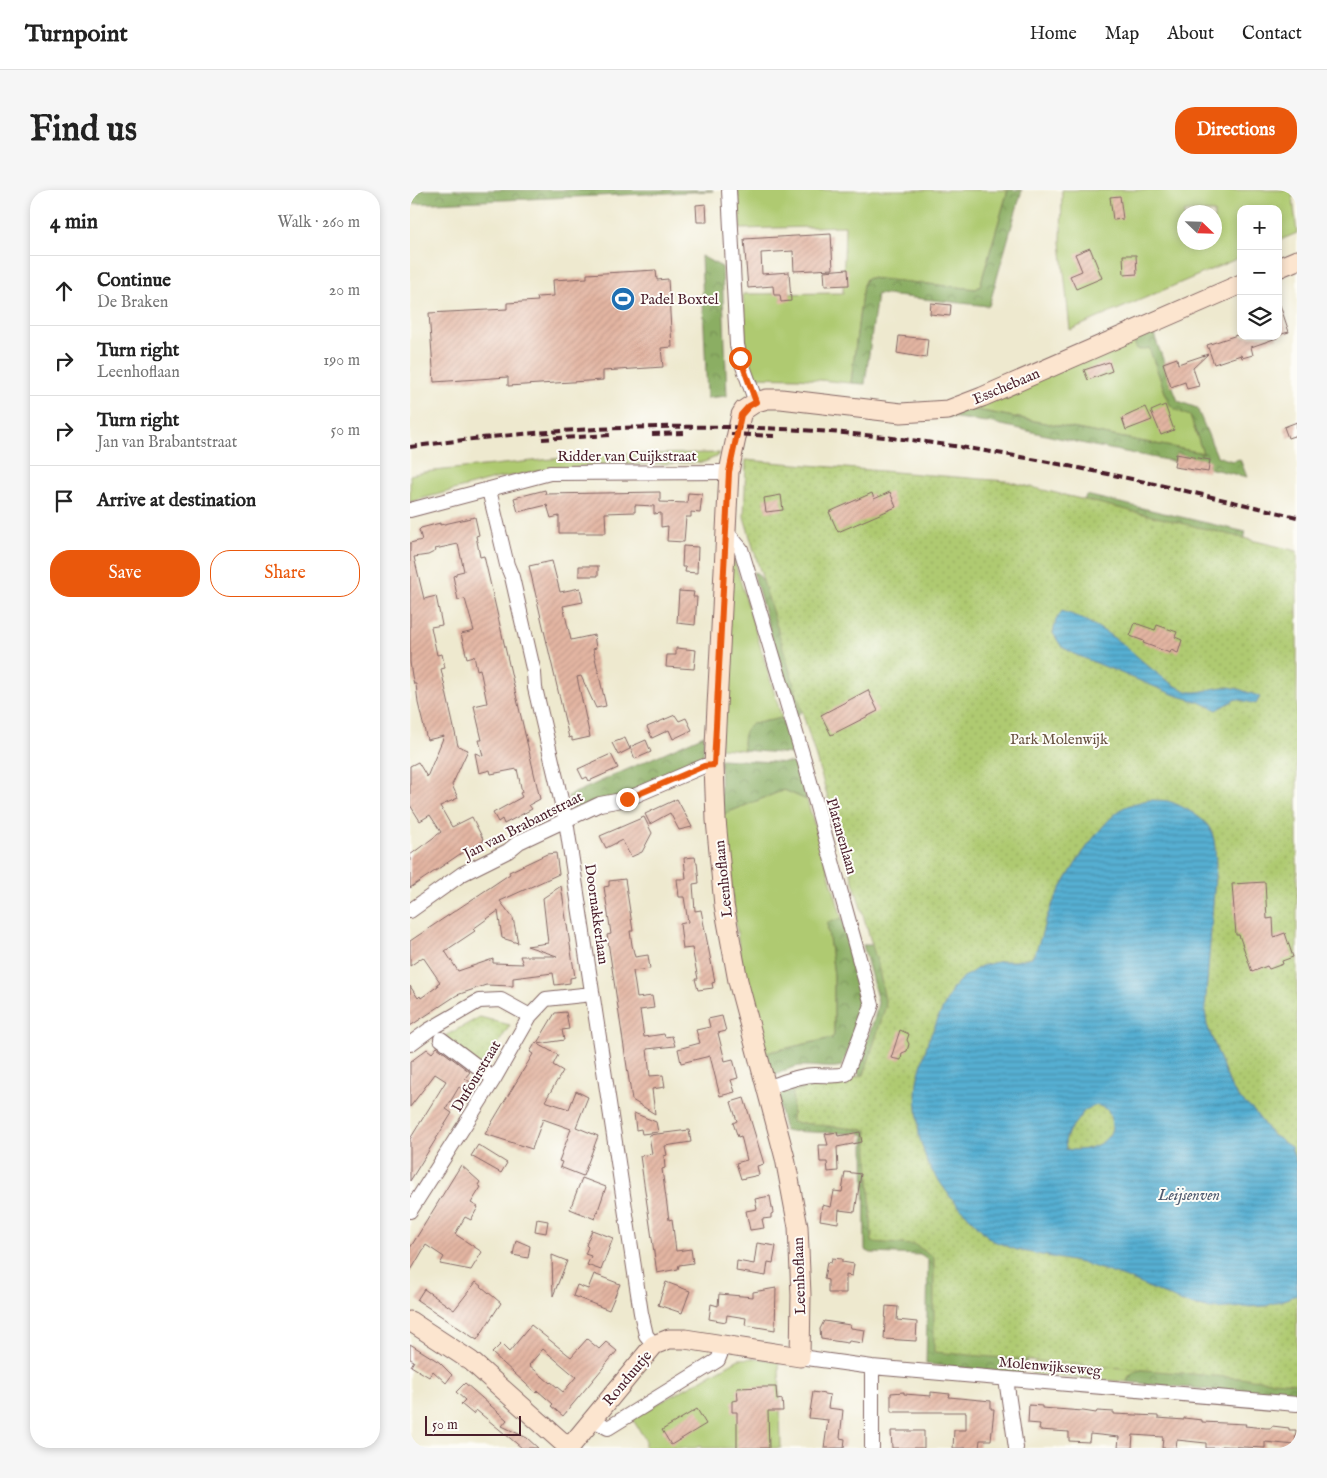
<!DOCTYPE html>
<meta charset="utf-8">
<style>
body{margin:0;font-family:"IM FELL English",serif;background:#f6f6f6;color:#222}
.controls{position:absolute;right:15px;top:15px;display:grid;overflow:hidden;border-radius:10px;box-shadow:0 2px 8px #0003}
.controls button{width:45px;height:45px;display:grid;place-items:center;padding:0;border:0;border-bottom:1px solid #e0e0e0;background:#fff;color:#222;font:25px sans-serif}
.compass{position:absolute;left:767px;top:15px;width:45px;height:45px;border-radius:50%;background:#fff;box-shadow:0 2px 8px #0003;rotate:113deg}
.scale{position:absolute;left:15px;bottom:12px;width:96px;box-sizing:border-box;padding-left:5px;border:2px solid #4a1f2b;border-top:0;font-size:14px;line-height:18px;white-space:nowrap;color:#4a1f2b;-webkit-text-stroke:4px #fdfcf7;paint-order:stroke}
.stop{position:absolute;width:15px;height:15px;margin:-11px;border:4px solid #ea580c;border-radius:50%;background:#fff}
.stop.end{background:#ea580c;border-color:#fff;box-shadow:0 1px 5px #0008}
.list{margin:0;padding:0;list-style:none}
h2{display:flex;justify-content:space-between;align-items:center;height:65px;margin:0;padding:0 20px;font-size:21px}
h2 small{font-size:16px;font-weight:400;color:#767676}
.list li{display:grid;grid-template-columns:32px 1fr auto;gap:15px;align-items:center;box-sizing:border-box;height:70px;padding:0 20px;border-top:1px solid #e0e0e0}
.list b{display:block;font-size:19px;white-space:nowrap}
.list p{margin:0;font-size:16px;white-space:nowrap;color:#767676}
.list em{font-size:16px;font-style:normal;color:#767676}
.actions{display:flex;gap:10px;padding:15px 20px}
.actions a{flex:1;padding:11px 0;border:1px solid #ea580c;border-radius:20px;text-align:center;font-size:18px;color:#ea580c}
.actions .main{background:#ea580c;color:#fff}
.icon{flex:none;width:28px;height:28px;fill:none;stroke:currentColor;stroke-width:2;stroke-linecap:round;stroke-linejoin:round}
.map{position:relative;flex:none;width:887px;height:1258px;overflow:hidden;border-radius:20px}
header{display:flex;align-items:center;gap:30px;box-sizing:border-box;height:70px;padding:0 25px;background:#fff;border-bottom:1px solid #e0e0e0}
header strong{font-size:24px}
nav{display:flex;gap:28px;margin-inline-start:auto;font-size:18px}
.intro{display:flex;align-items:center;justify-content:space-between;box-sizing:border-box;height:120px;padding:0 30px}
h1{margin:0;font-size:35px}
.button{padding:12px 22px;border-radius:20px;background:#ea580c;color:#fff;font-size:18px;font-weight:700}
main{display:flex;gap:30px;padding:0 30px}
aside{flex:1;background:#fff;border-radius:20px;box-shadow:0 2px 8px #0003}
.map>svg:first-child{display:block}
</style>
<header>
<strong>Turnpoint</strong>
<nav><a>Home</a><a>Map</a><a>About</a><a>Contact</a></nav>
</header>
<div class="intro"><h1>Find us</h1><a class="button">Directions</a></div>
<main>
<aside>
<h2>4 min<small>Walk · 260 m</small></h2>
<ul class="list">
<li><svg class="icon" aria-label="ahead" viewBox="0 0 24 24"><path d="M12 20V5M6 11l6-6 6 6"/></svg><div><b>Continue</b><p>De Braken</p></div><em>20 m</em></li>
<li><svg class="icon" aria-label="right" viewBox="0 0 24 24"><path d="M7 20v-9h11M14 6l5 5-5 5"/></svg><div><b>Turn right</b><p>Leenhoflaan</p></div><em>190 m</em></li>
<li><svg class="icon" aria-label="right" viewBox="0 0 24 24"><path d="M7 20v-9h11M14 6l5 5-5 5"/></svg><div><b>Turn right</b><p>Jan van Brabantstraat</p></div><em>50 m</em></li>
<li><svg class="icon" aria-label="arrive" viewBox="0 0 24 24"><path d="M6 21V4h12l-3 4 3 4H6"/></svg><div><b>Arrive at destination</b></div></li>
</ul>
<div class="actions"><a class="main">Save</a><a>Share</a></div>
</aside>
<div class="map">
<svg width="887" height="1258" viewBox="0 0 887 1258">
<defs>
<pattern id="forest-crowns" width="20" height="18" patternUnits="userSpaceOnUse" patternTransform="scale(1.25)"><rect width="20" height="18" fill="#8bae63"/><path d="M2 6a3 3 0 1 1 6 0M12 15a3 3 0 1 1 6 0" fill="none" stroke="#748d52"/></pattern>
<pattern id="park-dots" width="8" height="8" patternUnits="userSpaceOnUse" patternTransform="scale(1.25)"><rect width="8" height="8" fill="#afca71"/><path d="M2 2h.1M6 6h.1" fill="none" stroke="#98ad62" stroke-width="1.8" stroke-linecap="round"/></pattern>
<pattern id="water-rules" width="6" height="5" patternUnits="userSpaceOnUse" patternTransform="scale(1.25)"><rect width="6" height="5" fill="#55afd2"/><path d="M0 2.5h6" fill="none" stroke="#488eab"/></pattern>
<pattern id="building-hatch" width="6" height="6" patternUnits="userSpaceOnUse" patternTransform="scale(1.25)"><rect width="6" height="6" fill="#e3b5a2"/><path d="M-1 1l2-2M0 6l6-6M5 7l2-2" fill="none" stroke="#c49b8c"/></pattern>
</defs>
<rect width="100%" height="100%" fill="#fdfcf7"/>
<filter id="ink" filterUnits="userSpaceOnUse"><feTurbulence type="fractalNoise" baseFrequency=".02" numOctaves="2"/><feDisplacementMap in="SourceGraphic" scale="10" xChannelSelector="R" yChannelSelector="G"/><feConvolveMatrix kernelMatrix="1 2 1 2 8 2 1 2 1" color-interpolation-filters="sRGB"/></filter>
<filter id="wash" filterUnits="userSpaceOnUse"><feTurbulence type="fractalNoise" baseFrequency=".0096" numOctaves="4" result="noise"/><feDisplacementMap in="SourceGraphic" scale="20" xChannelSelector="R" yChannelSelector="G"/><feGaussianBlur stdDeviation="1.12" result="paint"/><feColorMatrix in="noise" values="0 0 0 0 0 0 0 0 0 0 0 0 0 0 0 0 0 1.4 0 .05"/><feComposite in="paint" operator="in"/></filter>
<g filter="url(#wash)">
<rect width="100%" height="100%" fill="#eee9cf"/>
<path fill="#afca71" stroke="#7c744e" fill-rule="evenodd" d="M328 0H598L570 96 566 99 460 88 456 89 453 95 441 193 389 188 341 187 337 181 333 104 433 103 435 36 330 39Z
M652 0H882L887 43 868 51V19H831V67L660 140 651 52ZM774 22H804V52H774Z
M723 147 730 160 739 157 759 213 764 219 780 226 793 263 556 218Z
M310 263 306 267 294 272 139 279 84 289 0 312V285L14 282 152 268 204 264Z
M321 360 372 528 342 534 333 552 334 560 310 558Z
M374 600 397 610 432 728 417 733 424 785V845L422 848 355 863 330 764 311 625Z
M641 1145 814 1183 765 1182 744 1178 719 1186 717 1192 622 1184 620 1180Z
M349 1168 369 1172 371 1258H291L290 1256 285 1258H235V1249L223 1230 227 1225 329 1169Z"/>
<path fill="url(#forest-crowns)" stroke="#6a6647" d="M0 0H303V1L0 14Z
M598 0H612L579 116 467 104 455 194 441 193 453 95 456 89 460 88 566 99 570 96Z
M291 66 312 77 317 206 297 208Z
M742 139 768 211 787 218 807 266 822 271 830 269 837 287 798 278 684 256 583 233 532 226 556 218 793 263 780 226 764 219 759 213 739 158 730 160 726 158 723 147Z
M676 305 836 342 828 368 673 315Z
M343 382 347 383 353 391 403 509 385 528Z
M372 528 381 556V564L334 560C332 550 333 539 342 534Z
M294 545 293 568 194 616 162 621 158 606Z
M310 569 381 573 386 575 397 610 374 600 311 625Z
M432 728 456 815 432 876C419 879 408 876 395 876 383 875 372 882 361 888L355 863 422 848 424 845V785L417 733Z
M453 755H463L495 809 451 892 447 878 464 830 468 812Z
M394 891 427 893 627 1146 611 1184 516 1174 518 1070 512 1065 461 1063 455 1060 454 944 375 941 366 904Z
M744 1178C791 1188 840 1182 887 1180V1208L717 1192C721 1180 732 1179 744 1178Z"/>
<path fill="url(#park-dots)" stroke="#7c744e" d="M336 270 596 291 887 361V1193L524 1162V1067L505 1055 462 1052 457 940 382 932 383 902 454 885 476 815 468 775 334 327Z
M70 827 100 835 72 879 35 846Z"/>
<path fill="url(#water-rules)" stroke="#50677e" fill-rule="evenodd" d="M652 421C677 429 701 444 721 461 736 474 757 494 777 501 789 505 805 496 818 497 828 498 840 503 850 507L846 514 826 509 807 520 792 513 765 505 664 464 651 456 643 443 646 430Z
M738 610C745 610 751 610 758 611 769 614 795 628 800 639 806 649 805 663 806 674L795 820 797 835 821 897 828 907 844 921 861 944 881 957 887 975V1105L856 1116 801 1119 774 1113 717 1088 676 1074 607 1060 581 1050 541 1008 518 975 509 946 506 904 507 891 518 851 532 820 543 798 551 789 571 776 591 771H606L622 767C631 754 632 738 638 724 650 696 687 634 713 618 720 614 730 612 738 610ZM687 915 698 920C699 924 702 931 702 936 701 955 672 963 656 959L655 951 659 941 675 920Z"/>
<g id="blocks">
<path fill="url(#building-hatch)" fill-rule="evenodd" d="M710 6 713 29 703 30 700 7Z
M296 14 297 32H287L286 15Z
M421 44 423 79 384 81 383 61 351 63 352 84 379 82 381 111 371 112 370 105H364L363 96 338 98 334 49Z
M680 58 692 88 666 99 660 86 672 81 665 64Z
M713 65H726L727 84 714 85Z
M438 79 439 95 415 96 414 81Z
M246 80 247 90 258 89 262 157 251 158 253 177 193 181V190L98 196V187L24 192 19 123 97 119V113L128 111 127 107 144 106 143 90 177 88V84Z
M521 113 541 115 540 126 520 124Z
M868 115H870L879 142 868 145Z
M827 145 828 146H867V148L841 157 843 165 832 168 831 165 804 174 797 155Z
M489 146 518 149 516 168 487 163Z
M798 164 783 178 789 196 777 199 775 192 761 197 753 173 767 168 768 174Z
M699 172 702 181 678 190 674 180Z
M755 215 764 240 751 245 741 221Z
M736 217 742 230 716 240 712 228Z
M887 232V245L878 248 874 237Z
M766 264 800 270 798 282 764 277Z
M135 300 136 304 250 302V312L277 313 278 303 292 304 290 323 281 322V327H276L274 352 257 351 258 336 251 337V323L244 324V316L225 315V322L195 323 196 343H149V326L141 328 137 315 108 322 104 308Z
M480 302 486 317 428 342 419 322 462 303 464 309Z
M371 305 373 320 356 322 354 308Z
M65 327 69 345 66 346 70 367 74 366 130 609 119 615 122 619 94 634 92 629 88 632 83 623 112 607 110 603 112 602 107 579 81 584 80 580 69 583 65 563 73 566 69 550H72L64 516 77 513 70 479 67 480 64 466 57 468 51 444 64 441 55 409 48 410 43 386 46 385V383L54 381 48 354 25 359 26 361 18 365 4 367 14 409 26 406 32 435 21 437 27 465 32 464 35 478 31 479 48 556 58 560 42 595 48 608 30 616 42 637 62 627 74 651 50 664 0 698V665L31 642 20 625 10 631 0 615V576L8 572 17 587 34 546 17 550 8 513 6 494H4L2 486 0 472V353L12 350 9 340 11 338 30 333V335Z
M273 356 288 357 287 383 275 382 276 377H272Z
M142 371 150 402 170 398 173 412 153 416 161 450 184 445 186 458 183 459 196 516 186 518 171 486 167 487 180 547 162 551V547L159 548 119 376Z
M169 376H188V386H169Z
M269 401 284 402 283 407H287L285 435 267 433Z
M725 433 745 440 747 435 767 442 765 447 772 450 768 463 761 460 760 463 733 453 734 451 720 446Z
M266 458 286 460 284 479 256 477 257 465H266Z
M458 500 468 521 421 545 411 525Z
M265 525 269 531 276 528 282 540 263 549 259 540 242 548 237 537Z
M215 548 220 559 208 565 202 553Z
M236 550 241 562 225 569 220 557Z
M201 564 208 578 179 591 177 587 173 589 168 579Z
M267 609 282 637 269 640 260 623 240 634 235 624Z
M234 627 242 643 232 662 221 667 212 650 196 658 190 646Z
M146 663 149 684 90 711 103 728 108 753 92 748 88 721 63 739 65 741 35 761 48 781 83 769V773L113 774 110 766H147L117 756 138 753 133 708 151 696 165 787 160 788V793L145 795 143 783 103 788V796L76 795 47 805 0 836V796L8 808 10 806 11 808 28 796 27 794 30 792 13 767 0 776V751L100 684 99 682 137 664Z
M285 667 286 672H287L289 693 283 694 285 721 291 720 305 792 302 793 303 798 288 800 285 789H288L282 758 273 759 270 734 278 732 274 707H269L267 689H276L274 668Z
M215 689 223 741H220L222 755 225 767 238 765 240 779 223 781 227 808 242 806 244 818 230 820 234 847 254 844 255 847 262 846 265 856 237 859 240 886 253 885 255 897 242 899 245 924 222 910 197 745 201 744 194 697 199 696V691Z
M855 692 857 729 863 728 864 747 875 743 883 767 872 771 873 774 859 779 857 776 842 782 829 745H826L822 694Z
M156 822 159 839 152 840 154 850 128 854 148 865 143 875 153 881 135 911 159 919 166 901 178 907 166 937 188 946 173 986 150 977 152 972 149 971 161 939 133 929 122 959 75 944 123 864 120 862 126 852 127 853 145 823Z
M312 826 316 841 308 843 315 871 323 869 328 888 321 890 325 902 310 906 300 866 271 873 268 859 290 853 286 840 300 837 298 829Z
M490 840 499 844 497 850 499 854 497 861 492 863 491 870 481 868Z
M27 857 60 882 55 888 60 892 54 900 49 897 36 919 42 923 0 991V949L36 891 25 884 0 917V872L17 859 22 863Z
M334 908 354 974 347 976 349 985 331 989 326 973 337 970 331 946 328 947 323 933 327 931 321 912Z
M224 923 246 932 248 942 232 944 231 939 226 940Z
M279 940 281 952 255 956 257 965 254 966 255 978 252 979 259 1030 262 1029 266 1061 281 1059 283 1073 269 1075 268 1079 247 1083 230 966 242 964 239 945Z
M427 942 428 946 450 942 452 952 427 957 428 981 418 982 417 972H410L409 955H418L415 944Z
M68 955 97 973 91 983 61 966Z
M51 975 70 992 68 995 71 997 61 1013 68 1017 61 1030 55 1027 45 1044 72 1062 61 1080 30 1074 34 1067 16 1055 0 1082V1058Z
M435 982 451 984 445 1022 429 1020 428 1033 410 1030 412 1015 421 1017 424 1001 432 1002Z
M172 988 196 997 185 1029 160 1019Z
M360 1006 363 1023 361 1024V1028L352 1029 354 1038 340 1040 336 1021 347 1019 345 1009Z
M127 1029 138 1031 136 1043 125 1041Z
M182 1040 203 1048 191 1080 177 1075 181 1066 175 1064 178 1057 176 1055Z
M106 1050 120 1056 118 1068 103 1065Z
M347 1053 366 1056 363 1073 358 1072 356 1086 326 1081 327 1071 344 1074Z
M142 1065 157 1071 143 1106Z
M422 1068 432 1069V1072L444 1074 442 1086 436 1085V1103H418V1090L414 1089 417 1072 421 1073Z
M184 1084 210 1094 199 1120 163 1106 167 1095 178 1099Z
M66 1092 91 1113 67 1150 7 1110 14 1099 44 1120Z
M256 1092 280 1101 272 1123 248 1115Z
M366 1098 365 1140 335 1135 336 1128 317 1125 316 1132 299 1129 301 1114 308 1116 309 1104 343 1107V1102Z
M476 1116 488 1117 487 1130 507 1132 506 1151 474 1149Z
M414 1131 440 1135 441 1138 455 1140 453 1153 439 1151 438 1153 411 1149 410 1139Z
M121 1135 161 1167 177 1149 189 1159 196 1152 207 1161 153 1226 141 1216 143 1214 128 1201 126 1203 82 1163 91 1154 99 1162ZM133 1159 166 1187 153 1202 141 1192 140 1193 119 1175Z
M0 1154 29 1172 42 1185 36 1193 23 1181 19 1187 1 1176 4 1171 0 1169Z
M55 1193 97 1230 92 1236 117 1248 128 1258H112L66 1220 63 1224 51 1214 55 1210 46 1202Z
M355 1197H366L367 1210 372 1209 373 1221H358L359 1258H327V1222H322V1211L328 1210 327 1198Z
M403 1202 420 1205 418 1218 433 1220 430 1248 435 1249 434 1258H414L418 1230 399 1228Z
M494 1202V1204L521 1206V1202L540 1204 539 1207 581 1211V1219H584L581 1250H570L569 1258H543L544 1240H556V1222H481V1203Z
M619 1215 632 1216V1218L673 1221 686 1223 687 1221 704 1222V1224L748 1226V1228L774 1230V1228L792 1230V1232L836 1234 835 1236 856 1238H861L862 1236 879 1238V1240H886L885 1255 855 1252V1258L811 1256 810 1258H796V1253L767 1250 766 1258H752L753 1247 723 1245 722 1258H708L709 1247 680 1244 679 1252 659 1251V1242L629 1240 630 1234 618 1233Z
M287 1219 296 1234 261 1255 252 1240Z
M481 1241H514V1258H482Z"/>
</g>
</g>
<g filter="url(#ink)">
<use href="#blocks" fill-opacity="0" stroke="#836664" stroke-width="1"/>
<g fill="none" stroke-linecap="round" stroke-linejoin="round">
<g stroke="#836664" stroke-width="16">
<path id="street" d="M319 0 327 155 330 168 346 212
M79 300 97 375 102 387 124 483 125 498 156 631 231 1123 236 1145 244 1155
M0 320 140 283 319 282
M316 341 331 359 394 570 462 815 436 884C423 887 418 885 405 885 389 885 372 893 356 898
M0 721 52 684 98 661 109 652 190 614 217 609 294 576 304 575
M31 849 84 889
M0 854 19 840 69 811 91 810 120 826
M0 1021 84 889 120 826 136 809 182 804
M390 1167 462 1177 887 1214
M596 1189 606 1258
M182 1229 198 1238 308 1170 314 1155
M462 1258V1177"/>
</g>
<g stroke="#836664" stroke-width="21">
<path id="secondary" d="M868 78 887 70
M0 1131 61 1171 159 1258
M159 1258 244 1155 259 1149H275L390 1167 391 1105 388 1037 375 968 328 791 314 715 306 630 304 575 319 282 323 262 331 225 334 220 346 212 357 209H371L491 223 538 220 572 207 831 94"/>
</g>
<use href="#street" stroke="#fff" stroke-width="14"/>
<use href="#secondary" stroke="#fce5cf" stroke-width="19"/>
<path stroke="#4a1f2b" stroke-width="4" stroke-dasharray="8 4" stroke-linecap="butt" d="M242 244 276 243
M321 244 364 246
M132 249 202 245
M0 257C175 232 354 229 530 254 650 271 769 299 887 327"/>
</g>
</g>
<g fill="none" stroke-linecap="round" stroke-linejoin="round" filter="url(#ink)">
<path stroke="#ea580c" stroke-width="6" d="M217 609 294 576 304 575 319 282 331 225 339 216 346 212 330 168"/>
</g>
<defs>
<g id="stadium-disc" transform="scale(1.25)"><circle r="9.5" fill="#1f6fb2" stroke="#fdfcf7"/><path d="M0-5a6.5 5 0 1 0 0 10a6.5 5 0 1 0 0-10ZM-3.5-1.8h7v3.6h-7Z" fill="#fff"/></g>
</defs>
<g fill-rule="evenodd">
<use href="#stadium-disc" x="213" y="109"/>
</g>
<g text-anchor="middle" stroke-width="4" stroke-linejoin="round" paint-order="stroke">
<g font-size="15" fill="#4a1f2b" stroke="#fdfcf7" text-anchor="start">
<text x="230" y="114">Padel Boxtel</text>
</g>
<g font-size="15" fill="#4a1f2b" stroke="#fdfcf7">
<text transform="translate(596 196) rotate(-23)" y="5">Esschebaan</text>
<text x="217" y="271">Ridder van Cuijkstraat</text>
<text transform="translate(113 635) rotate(-27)" y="5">Jan van Brabantstraat</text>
<text transform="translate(432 646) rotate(74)" y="5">Platanenlaan</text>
<text transform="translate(313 689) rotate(-96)" y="5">Leenhoflaan</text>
<text transform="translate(187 724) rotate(82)" y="5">Doornakkerlaan</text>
<text transform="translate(66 886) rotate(-59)" y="5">Dufourstraat</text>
<text transform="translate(389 1086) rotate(-92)" y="5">Leenhoflaan</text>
<text transform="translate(640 1176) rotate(5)" y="5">Molenwijkseweg</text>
<text transform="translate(217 1188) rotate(-50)" y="5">Ronduutje</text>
</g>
<g font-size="15" fill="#685240" stroke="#fdfcf7">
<text x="649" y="554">Park Molenwijk</text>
</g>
<g font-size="16" font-style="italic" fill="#4e596e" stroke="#fdfcf7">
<text x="779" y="1010">Leijsenven</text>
</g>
</g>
</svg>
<div class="controls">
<button>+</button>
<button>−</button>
<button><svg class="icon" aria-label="layers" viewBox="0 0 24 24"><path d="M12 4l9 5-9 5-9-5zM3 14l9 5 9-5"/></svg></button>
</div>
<svg class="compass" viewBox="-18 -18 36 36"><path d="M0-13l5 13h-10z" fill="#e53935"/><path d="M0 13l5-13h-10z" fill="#767676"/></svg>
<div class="scale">50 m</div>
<div class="stop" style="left:330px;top:168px"></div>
<div class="stop end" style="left:217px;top:609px"></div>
</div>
</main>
